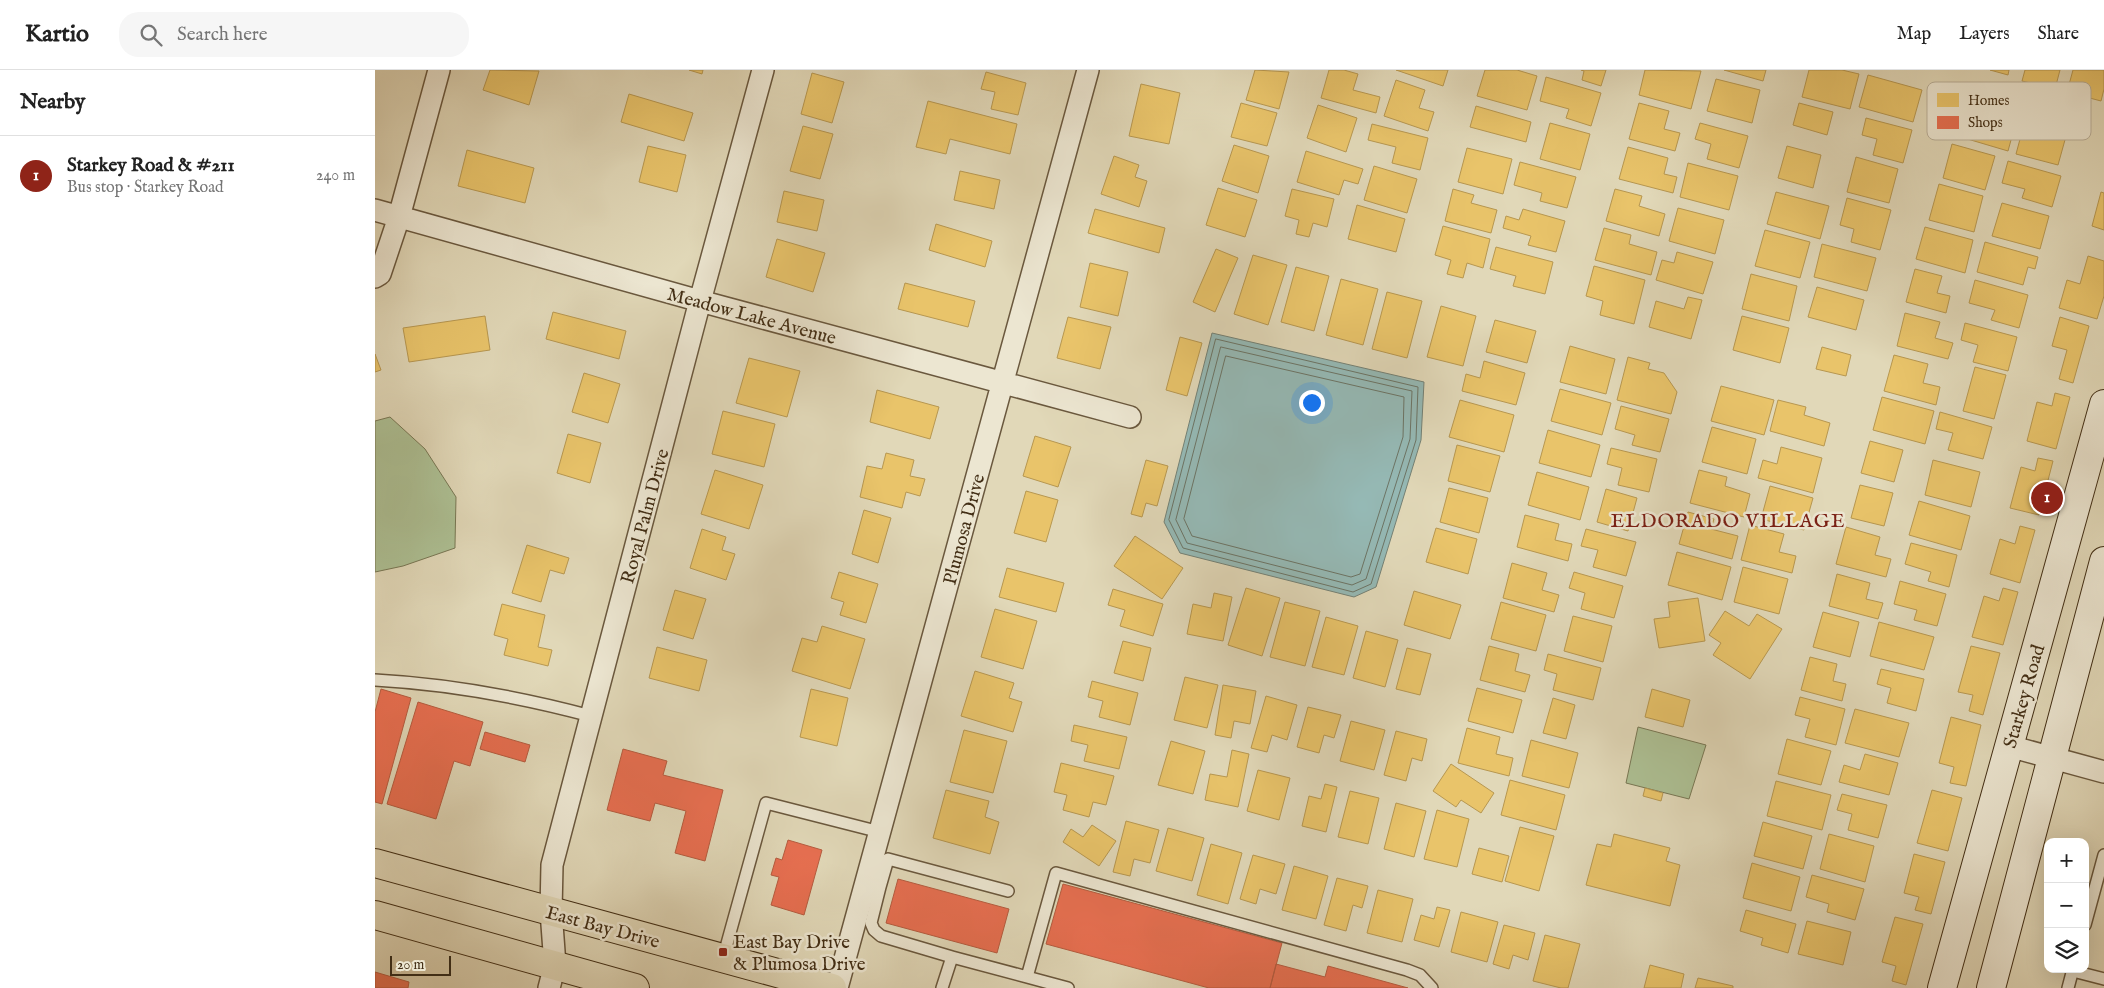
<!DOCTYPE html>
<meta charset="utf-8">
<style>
body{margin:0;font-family:"IM FELL English",serif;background:#f6f6f6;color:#222}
.controls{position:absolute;right:15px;bottom:15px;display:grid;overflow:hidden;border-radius:10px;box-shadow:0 5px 20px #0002}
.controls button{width:45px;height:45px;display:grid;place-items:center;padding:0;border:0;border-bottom:1px solid #e0e0e0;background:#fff;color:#222;font:25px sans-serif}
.scale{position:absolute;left:15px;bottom:12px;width:61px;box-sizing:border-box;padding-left:5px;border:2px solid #422e15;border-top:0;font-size:14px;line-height:18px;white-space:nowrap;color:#422e15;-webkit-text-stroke:4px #ece6d1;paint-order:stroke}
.you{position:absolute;left:936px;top:332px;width:18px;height:18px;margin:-12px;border:4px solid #fff;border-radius:50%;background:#1a73e8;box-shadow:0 0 0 8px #1a73e833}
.badge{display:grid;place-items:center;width:32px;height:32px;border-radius:50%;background:#8f2418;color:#fff;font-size:16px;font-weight:700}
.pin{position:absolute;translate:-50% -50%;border:2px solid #fff;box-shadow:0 1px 5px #0006}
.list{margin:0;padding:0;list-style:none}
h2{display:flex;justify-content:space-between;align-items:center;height:65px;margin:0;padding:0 20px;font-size:21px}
h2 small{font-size:16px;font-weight:400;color:#767676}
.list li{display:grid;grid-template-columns:32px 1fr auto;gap:15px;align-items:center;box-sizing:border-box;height:80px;padding:0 20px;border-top:1px solid #e0e0e0}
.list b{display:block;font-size:19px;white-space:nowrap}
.list p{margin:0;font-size:16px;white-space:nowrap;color:#767676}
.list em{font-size:16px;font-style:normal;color:#767676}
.icon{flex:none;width:28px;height:28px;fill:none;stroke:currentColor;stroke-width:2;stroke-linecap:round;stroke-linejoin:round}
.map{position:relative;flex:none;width:1729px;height:918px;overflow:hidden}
header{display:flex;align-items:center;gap:30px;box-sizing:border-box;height:70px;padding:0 25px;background:#fff;border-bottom:1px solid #e0e0e0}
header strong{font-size:24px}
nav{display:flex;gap:28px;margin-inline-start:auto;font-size:18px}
.search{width:350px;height:45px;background:#f6f6f6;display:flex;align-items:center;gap:12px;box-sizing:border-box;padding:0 18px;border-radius:20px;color:#767676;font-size:19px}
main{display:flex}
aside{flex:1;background:#fff}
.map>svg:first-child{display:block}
</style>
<header>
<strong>Kartio</strong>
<div class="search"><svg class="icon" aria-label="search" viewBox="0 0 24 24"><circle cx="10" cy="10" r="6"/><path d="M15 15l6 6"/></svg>Search here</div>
<nav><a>Map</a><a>Layers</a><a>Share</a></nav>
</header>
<main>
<aside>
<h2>Nearby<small></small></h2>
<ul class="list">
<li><span class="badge">1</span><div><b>Starkey Road &amp; #211</b><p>Bus stop · Starkey Road</p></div><em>240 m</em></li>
</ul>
</aside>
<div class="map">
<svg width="1729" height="918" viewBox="0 0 1729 918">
<rect width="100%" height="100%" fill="#e1d8b8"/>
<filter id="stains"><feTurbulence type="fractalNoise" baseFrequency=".004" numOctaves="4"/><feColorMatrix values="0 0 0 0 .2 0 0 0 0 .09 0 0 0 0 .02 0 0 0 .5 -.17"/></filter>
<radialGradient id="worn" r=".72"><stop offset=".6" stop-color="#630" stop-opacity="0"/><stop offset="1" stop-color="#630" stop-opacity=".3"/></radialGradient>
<path fill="#adc094" stroke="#787754" d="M15 347 50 379 81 427 80 475V478L28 496 0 502V351Z
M1263 657 1331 675 1314 729 1251 713Z"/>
<path fill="#95b9b5" stroke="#748175" d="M837 263 1049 312 1046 370 1001 517 979 527 805 483 789 452Z"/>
<path fill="#e9c46a" stroke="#b79750" d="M115 0 164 1 154 35 108 20Z
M314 0H328L327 4Z
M880 0 914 2 904 39 871 30Z
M954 0H969L983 4 978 20 1005 27 1001 43 946 28Z
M1021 0H1073L1068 16Z
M1110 0H1142L1162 6 1152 40 1102 26Z
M1206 0H1231L1226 16 1207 10 1209 1Z
M1270 0 1326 1 1316 39 1264 25Z
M1349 0H1391L1388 11Z
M1434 0H1467L1484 4 1475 39 1427 27Z
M1615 0H1634L1633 5Z
M1650 0H1685L1680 19 1647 11Z
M1698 0H1729V19L1726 31 1692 22Z
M611 2 651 13 643 45 616 39 620 22 606 19Z
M437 3 469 12 457 53 426 44Z
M1493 5 1547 20 1538 52 1484 37Z
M1171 7 1226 23 1216 56 1191 48 1194 39 1165 31Z
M1341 9 1385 20 1377 53 1332 41Z
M1021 10 1050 20 1044 38 1059 42 1053 61 1009 46Z
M766 14 805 23 794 74 754 66Z
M254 24 318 43 309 71 246 52Z
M553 31 642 54 635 84 575 69 571 84 541 77Z
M866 33 902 43 892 76 856 67Z
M1264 33 1294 41 1289 59 1305 63 1300 81 1254 69Z
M1424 33 1458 42 1452 65 1418 55Z
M943 35 982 48 971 82 932 68Z
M1101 36 1156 52 1151 72 1095 57Z
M1586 41 1612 49 1614 41 1642 48 1633 81 1579 65Z
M1651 47 1693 59 1683 95 1641 84Z
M1491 48 1537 60 1528 93 1498 85 1502 69 1487 65Z
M1175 53 1215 64 1205 100 1165 89Z
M1325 53 1373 66 1364 98 1332 89 1336 74 1320 69Z
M997 54 1053 68 1045 100 1017 93 1021 77 993 70Z
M428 56 458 64 445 109 415 101Z
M1577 74 1620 86 1610 120 1568 108Z
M859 75 894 86 883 123 847 111Z
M273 76 311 85 302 122 264 112Z
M1412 76 1446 85 1438 118 1403 108Z
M1253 77 1293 88 1289 104 1302 107 1298 123 1244 109Z
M1092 78 1137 89 1128 124 1083 112Z
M92 80 159 98 150 133 83 116Z
M931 81 988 99 983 114 969 110 964 125 922 112Z
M739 86 764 95 760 107 772 111 764 137 726 124Z
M1481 87 1523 99 1514 133 1472 122Z
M1633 91 1686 106 1677 137 1647 128 1650 119 1627 113Z
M1145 92 1201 107 1192 138 1165 131 1167 123 1139 115Z
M1313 93 1363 106 1354 140 1305 127Z
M999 96 1042 109 1032 143 989 130Z
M585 101 625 110 619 139 579 130Z
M1564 114 1608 126 1599 162 1554 150Z
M843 118 882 130 870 167 831 155Z
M917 119 959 129 952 157 938 153 934 167 921 164 924 150 910 146Z
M1078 119 1099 125 1096 133 1122 140 1116 163 1070 151Z
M1240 119 1267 126 1264 136 1290 144 1284 166 1231 151Z
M409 121 449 130 442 161 402 152Z
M1401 122 1454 136 1445 169 1392 154Z
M1726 122 1729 123V160L1717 156Z
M1472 128 1516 140 1505 180 1476 172 1479 159 1465 155Z
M1627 133 1674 146 1665 179 1617 166Z
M982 135 1030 149 1021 182 973 169Z
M1303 138 1349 150 1340 184 1294 171Z
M720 139 790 158 784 183 713 163Z
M1148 139 1190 151 1181 182 1153 175 1156 166 1128 158 1131 146 1144 150Z
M561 154 617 171 610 197 554 180Z
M1068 156 1115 169 1108 198 1092 193 1088 208 1072 204 1076 190 1060 185Z
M1550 157 1598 170 1590 203 1541 189Z
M1229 158 1256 165 1254 174 1282 182 1276 205 1220 190Z
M1390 160 1435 172 1425 208 1380 196Z
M402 169 450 183 438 222 391 207Z
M1610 172 1663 187 1660 199 1653 197 1648 215 1602 202Z
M1447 174 1501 188 1492 221 1439 207Z
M1121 177 1178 192 1170 224 1138 216 1141 206 1115 199Z
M841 179 863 188 840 242 818 232Z
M1302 182 1338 192 1328 224 1281 210 1287 190 1299 193Z
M878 185 912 195 893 255 859 244Z
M1713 186 1729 191V226L1722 249 1684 238 1692 210 1705 214Z
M715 193 753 202 743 246 705 237Z
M1219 196 1270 210 1259 254 1225 245 1228 231 1211 226Z
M921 197 954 206 939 261 906 252Z
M1540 199 1567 206 1562 223 1575 226 1571 243 1531 232Z
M1376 204 1422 216 1414 251 1367 239Z
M966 209 1003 219 988 275 951 265Z
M1600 210 1653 225 1644 258 1616 250 1620 240 1594 233Z
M530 213 600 231 593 257 523 239Z
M1442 217 1489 230 1481 260 1433 247Z
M1012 222 1047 231 1032 288 997 279Z
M1313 227 1327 230 1316 269 1274 257 1281 231 1309 239Z
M1066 236 1101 246 1088 296 1052 287Z
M178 242 251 261 244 289 171 269Z
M1530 243 1565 252 1560 268 1578 273 1573 289 1522 276Z
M110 246 115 280 34 292 28 258Z
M1367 246 1414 258 1405 293 1358 280Z
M693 247 736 257 725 299 682 288Z
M1685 247 1714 256 1698 313 1684 309 1692 280 1677 276Z
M1120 250 1161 261 1152 293 1111 282Z
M1590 253 1642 267 1633 301 1598 292 1603 275 1586 270Z
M805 267 827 273 812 326 791 320Z
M1195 276 1240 289 1231 324 1185 312Z
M1447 277 1476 285 1471 306 1441 299Z
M0 284 6 300 0 302Z
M1519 285 1553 294 1548 313 1565 317 1561 335 1509 321Z
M1253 287 1275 293 1273 299 1289 303 1302 322 1296 344 1242 330Z
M374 288 425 301 412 347 361 333Z
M1109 291 1150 303 1141 335 1087 321 1091 304 1105 308Z
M1600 297 1631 305 1619 349 1588 341Z
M209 303 245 314 233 353 197 342Z
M1346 316 1399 330 1389 365 1336 351Z
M1185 319 1236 333 1227 365 1176 351Z
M502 320 564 337 555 369 495 352Z
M1680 323 1695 327 1681 379 1652 371 1662 332 1677 336Z
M1507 327 1559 341 1550 374 1498 360Z
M1085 330 1139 345 1129 382 1074 367Z
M1403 330 1431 337 1429 345 1455 353 1449 376 1395 361Z
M1246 336 1294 349 1285 382 1257 375 1260 365 1240 359Z
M348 341 400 354 389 397 337 384Z
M1565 342 1617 357 1608 389 1573 380 1578 363 1561 359Z
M1337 357 1381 369 1372 404 1327 392Z
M1173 360 1225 375 1216 407 1164 393Z
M193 364 226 373 215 413 182 403Z
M660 366 696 377 683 417 648 406Z
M1495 371 1528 380 1519 412 1486 403Z
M1082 375 1125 386 1115 422 1073 411Z
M1406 377 1447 388 1438 423 1383 408 1388 390 1402 394Z
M1236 378 1282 389 1274 422 1243 415 1247 398 1232 394Z
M511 383 539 390 535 406 550 409 545 426 531 422 527 438 485 427 492 396 507 399Z
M1663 388 1678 391 1664 445 1635 438 1646 397 1660 401Z
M771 390 793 396 782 436 771 433 767 447 756 444Z
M1558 390 1605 402 1596 437 1550 425Z
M340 400 388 415 374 459 326 444Z
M1324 400 1352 407 1350 416 1375 424 1369 447 1315 433Z
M1162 402 1214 417 1205 450 1153 435Z
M1485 415 1518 423 1509 456 1476 448Z
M1395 416 1438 428 1429 460 1386 449Z
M1074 418 1113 428 1104 463 1065 452Z
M1231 419 1262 428 1253 461 1222 452Z
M651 421 683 430 671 472 639 463Z
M1544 431 1595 446 1586 480 1534 465Z
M489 440 516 448 503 493 477 484Z
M1313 442 1339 449 1336 459 1363 466 1357 489 1304 474Z
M1150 445 1184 454 1180 470 1197 474 1193 491 1142 477Z
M1375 455 1409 464 1404 482 1421 486 1417 503 1366 490Z
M1645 456 1660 460 1645 513 1615 504 1625 469 1640 474Z
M1471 457 1505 467 1500 485 1516 489 1511 507 1461 494Z
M1061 458 1102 469 1093 504 1051 492Z
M327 459 351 467 347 480 360 484 351 510 315 498Z
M1211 459 1261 472 1251 506 1218 497 1223 480 1206 476Z
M760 466 808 498 787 529 739 496Z
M1536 473 1582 485 1574 517 1553 511 1556 502 1530 494Z
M152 475 194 488 189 504 175 500 166 532 137 523Z
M1302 482 1356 497 1347 530 1293 515Z
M1137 493 1172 503 1167 520 1184 525 1179 542 1128 528Z
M1368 497 1413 509 1404 544 1359 532Z
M632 498 689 513 681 542 624 527Z
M464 502 503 514 491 553 465 545 469 532 456 528Z
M1199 502 1248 516 1239 548 1206 539 1210 523 1194 518Z
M1462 504 1495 513 1491 529 1508 533 1503 549 1454 536Z
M1525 511 1571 524 1562 556 1539 550 1542 540 1519 534Z
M871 518 905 528 887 586 853 575Z
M1628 518 1643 522 1628 575 1597 567 1609 526 1624 531Z
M738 519 788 534 778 566 745 556 750 540 733 535Z
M300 520 331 529 318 569 288 560Z
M1039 521 1086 535 1075 569 1029 555Z
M839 523 857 527 848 571 812 564 818 534 836 538Z
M1323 528 1330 571 1284 578 1279 549 1295 547 1293 532Z
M910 532 945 541 930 596 895 587Z
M1126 532 1171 545 1161 581 1116 569Z
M127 534 170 545 163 577 177 580 173 596 129 585 133 569 119 565Z
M620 539 662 551 648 599 606 587Z
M1350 541 1374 556 1382 544 1407 559 1375 609 1338 585 1346 573 1334 565Z
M1448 542 1484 552 1475 587 1438 577Z
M1198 546 1237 556 1228 592 1189 581Z
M951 547 983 556 969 605 937 597Z
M1504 552 1559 567 1549 600 1495 586Z
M447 556 490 569 475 619 417 601 427 568 442 572Z
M991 561 1023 570 1010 617 978 608Z
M748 571 776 578 768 611 739 603Z
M1114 576 1144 584 1140 601 1155 605 1150 622 1105 610Z
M1596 576 1625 583 1608 645 1594 641 1598 625 1583 622Z
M282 577 332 590 324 621 274 608Z
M1032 578 1056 584 1045 625 1021 619Z
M1173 584 1226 598 1218 630 1178 620 1182 604 1169 600Z
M1435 587 1462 594 1458 611 1471 614 1467 631 1426 620Z
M1506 599 1549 609 1541 641 1512 633 1516 618 1502 614Z
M600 601 639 613 634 628 647 632 638 662 586 646Z
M810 607 843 615 832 658 799 650Z
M717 611 763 623 755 655 724 647 728 631 713 627Z
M848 615 881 621 875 654 859 651 856 668 840 665Z
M1102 618 1147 630 1138 663 1093 651Z
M436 619 473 628 462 676 425 667Z
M1277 619 1315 630 1308 657 1270 647Z
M891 626 922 635 912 670 897 665 892 682 876 678Z
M1425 627 1470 639 1461 675 1430 667 1435 649 1420 645Z
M1178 628 1200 635 1191 669 1168 663Z
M933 637 966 645 959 668 949 665 944 683 922 677Z
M1480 639 1534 653 1524 687 1470 673Z
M1576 647 1606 655 1591 716 1575 713 1579 697 1564 693Z
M976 651 1010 660 999 700 965 691Z
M699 655 752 667 744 699 709 691 713 675 696 671Z
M1092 658 1125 667 1121 684 1138 688 1134 706 1083 693Z
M589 660 632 671 618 723 575 712Z
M1021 661 1052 669 1047 691 1037 688 1031 711 1009 705Z
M1412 669 1456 681 1446 715 1403 704Z
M1156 670 1203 683 1194 718 1147 706Z
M796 671 830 681 818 724 783 715Z
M857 680 874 684 863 737 830 730 835 704 852 707Z
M1490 684 1523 693 1514 725 1464 712 1469 695 1485 700Z
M686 693 739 706 731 735 718 732 714 747 688 740 692 725 679 722Z
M1076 694 1119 723 1106 743 1086 730 1081 737 1058 721Z
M883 700 915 708 904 750 872 741Z
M1135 710 1190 725 1181 760 1126 745Z
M1401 711 1456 725 1447 760 1392 746Z
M950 714 962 717 951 762 927 756 934 726 946 729Z
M1270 718 1288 723 1286 731 1268 726Z
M571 720 614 731 610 747 624 752 615 784 558 768Z
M1557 720 1587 728 1573 781 1542 773Z
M975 721 1004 728 993 774 963 767Z
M1467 724 1512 735 1503 768 1473 760 1477 744 1462 740Z
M1021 733 1051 741 1039 787 1009 779Z
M1062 740 1094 749 1082 797 1049 789Z
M751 751 784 760 775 793 759 789 755 806 738 802Z
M1388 752 1437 766 1428 799 1379 786Z
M717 755 741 771 724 796 688 772 696 759 708 767Z
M1145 757 1179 766 1164 821 1130 811Z
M793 758 829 768 817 811 781 801Z
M1239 764 1295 778 1291 791 1305 795 1295 836 1211 815 1222 774 1236 777Z
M1454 764 1499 776 1490 812 1445 799Z
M836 774 867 783 853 834 822 825Z
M1104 778 1134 786 1127 812 1097 804Z
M1539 784 1570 792 1556 844 1540 840 1544 827 1529 823Z
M878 785 910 794 901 824 885 819 881 834 865 829Z
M1377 793 1425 807 1416 841 1368 828Z
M919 796 953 806 941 849 907 840Z
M1437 805 1489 819 1480 850 1452 842 1454 834 1431 827Z
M962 808 993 816 987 838 978 835 971 861 949 855Z
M1003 820 1038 829 1027 872 992 863Z
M1062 837 1075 840 1064 877 1039 870 1046 845 1059 849Z
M1371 840 1421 854 1413 883 1386 875 1388 868 1365 861Z
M1086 842 1123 852 1112 892 1076 882Z
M1520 847 1548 854 1531 915 1517 911 1521 896 1507 892Z
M1432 851 1476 862 1468 895 1423 884Z
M1129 855 1160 863 1153 890 1138 885 1134 899 1118 894Z
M1170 865 1205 874 1193 918H1186L1158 911Z
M1275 895 1309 904 1306 918H1269Z
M1323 908 1358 916V918H1320Z"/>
<path fill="#e76f51" stroke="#b65c3f" d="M6 619 36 628 7 734 0 732V642Z
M43 632 108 652 95 696 79 691 61 749 12 734Z
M110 662 155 675 150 692 105 679Z
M248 679 292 691 288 705 348 720 330 791 300 783 311 741 280 733 275 751 232 740Z
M413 770 447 780 429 845 396 835 404 807 396 805 401 788 407 790Z
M523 809 634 839 622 883 511 853Z
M688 814 907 873 895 918H834L671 874Z
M901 894 950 907 953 896 1033 918H895Z
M0 902 34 912 33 918H0Z"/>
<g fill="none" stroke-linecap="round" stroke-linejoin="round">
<path stroke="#6c7465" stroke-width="1" d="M841 269 1043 317 1041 370 996 514 978 522 808 478 794 450Z
M846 277 1037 321 1035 369 991 509 977 515 812 473 801 450Z
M851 286 1029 327 1028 367 985 504 976 507 817 466 809 449Z"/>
<g stroke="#6a583e" stroke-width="14">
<path id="lane" d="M0 610C74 614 145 627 216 646
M491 813 505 817 513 789 633 821
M505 817 496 853 499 860 506 866 577 887
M1710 855 1729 785
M348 888 391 733 505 762
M1698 901 1729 909
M567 918 577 887 652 907
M693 918 652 907 681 803 1032 900 1045 905 1057 918
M1693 918 1698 899"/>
</g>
<g stroke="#6a583e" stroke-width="24">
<path id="street" d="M0 140 325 231 755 347
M0 207 5 204 24 147 64 0
M1634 676 1729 702
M174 918 180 895 176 841 177 795 325 231 388 0
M462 918 713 0"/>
</g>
<g stroke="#422e15" stroke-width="30">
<path id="secondary" d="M1567 918 1729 334
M1616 918 1729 491"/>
</g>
<g stroke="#422e15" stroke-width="30">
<path id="primary" d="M0 793 457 918
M0 845 260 918"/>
</g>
<use href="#lane" stroke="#ece6d1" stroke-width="11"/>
<use href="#street" stroke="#ece6d1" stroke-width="21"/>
<use href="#secondary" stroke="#ece6d1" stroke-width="28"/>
<use href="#primary" stroke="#e1d8b8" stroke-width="28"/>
</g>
<rect fill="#8f2418" stroke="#ece6d1" stroke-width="2" x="343" y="877" width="10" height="10" rx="2.5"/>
<g text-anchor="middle" stroke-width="5" stroke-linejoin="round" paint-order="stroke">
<g font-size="19" fill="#422e15" stroke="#ece6d1">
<text transform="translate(377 245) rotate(15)" y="7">Meadow Lake Avenue</text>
<text transform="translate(269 446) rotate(-75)" y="7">Royal Palm Drive</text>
<text transform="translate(588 459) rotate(-75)" y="7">Plumosa Drive</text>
<text transform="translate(1648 626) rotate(-74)" y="7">Starkey Road</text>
<text transform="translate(228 856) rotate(15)" y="7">East Bay Drive</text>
</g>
<g font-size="19" fill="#422e15" stroke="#ece6d1" text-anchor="start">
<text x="358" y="878">East Bay Drive<tspan x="358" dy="22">&amp; Plumosa Drive</tspan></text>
</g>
<g font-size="20" letter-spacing="1" fill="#7a1f14" stroke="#ece6d1">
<text x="1353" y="457">ELDORADO VILLAGE</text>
</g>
</g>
<rect x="1552" y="12" width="164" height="58" rx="8" fill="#ece6d1" stroke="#b9af99" stroke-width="1"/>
<rect x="1562" y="23" width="22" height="14" fill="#e9c46a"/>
<rect x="1562" y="46" width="22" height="13" fill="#e76f51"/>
<g font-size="14" fill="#422e15">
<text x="1593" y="35">Homes</text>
<text x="1593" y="57">Shops</text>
</g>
<rect width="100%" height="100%" filter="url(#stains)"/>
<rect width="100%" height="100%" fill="url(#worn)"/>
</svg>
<div class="controls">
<button>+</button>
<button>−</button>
<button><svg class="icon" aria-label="layers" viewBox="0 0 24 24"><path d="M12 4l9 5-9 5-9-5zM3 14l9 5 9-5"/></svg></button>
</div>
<div class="scale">20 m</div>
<div class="you"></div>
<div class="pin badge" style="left:1672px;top:428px">1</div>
</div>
</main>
